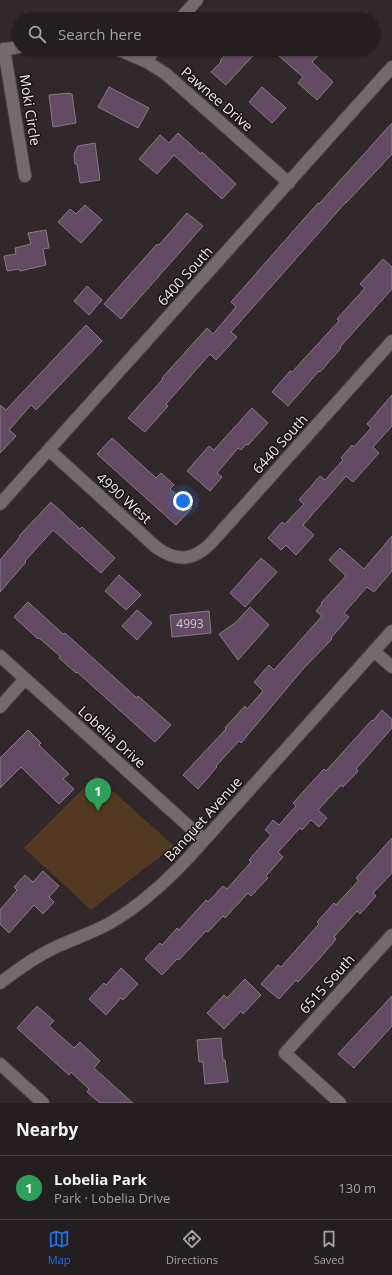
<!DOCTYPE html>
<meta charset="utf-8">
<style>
body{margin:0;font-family:"Open Sans",sans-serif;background:#302b2d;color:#f1f3f6}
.you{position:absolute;left:183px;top:501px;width:14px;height:14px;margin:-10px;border:3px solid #fff;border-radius:50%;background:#1a73e8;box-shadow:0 0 0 6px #1a73e833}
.badge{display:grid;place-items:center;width:26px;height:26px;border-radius:50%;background:#1a73e8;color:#fff;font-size:13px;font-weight:700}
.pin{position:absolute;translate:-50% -33px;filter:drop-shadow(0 1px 2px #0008)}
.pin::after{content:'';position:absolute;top:21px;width:14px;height:12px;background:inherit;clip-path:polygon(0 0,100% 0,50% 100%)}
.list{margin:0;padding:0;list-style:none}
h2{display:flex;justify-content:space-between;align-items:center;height:52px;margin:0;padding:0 16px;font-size:17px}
h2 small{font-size:13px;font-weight:400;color:#a3a2a5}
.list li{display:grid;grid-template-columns:26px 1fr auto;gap:12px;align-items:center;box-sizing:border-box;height:64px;padding:0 16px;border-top:1px solid #413c3e}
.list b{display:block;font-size:15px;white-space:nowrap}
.list p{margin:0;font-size:13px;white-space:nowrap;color:#a3a2a5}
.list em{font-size:13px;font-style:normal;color:#a3a2a5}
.icon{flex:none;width:22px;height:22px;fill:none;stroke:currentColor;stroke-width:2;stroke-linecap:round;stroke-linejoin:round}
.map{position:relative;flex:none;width:392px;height:1103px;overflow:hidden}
.search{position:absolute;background:#241e20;box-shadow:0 1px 3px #0004;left:12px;right:12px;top:12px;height:44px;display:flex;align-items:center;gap:10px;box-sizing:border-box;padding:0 14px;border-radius:22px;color:#a3a2a5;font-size:15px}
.sheet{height:116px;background:#241e20}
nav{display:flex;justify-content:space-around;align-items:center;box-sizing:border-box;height:56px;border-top:1px solid #413c3e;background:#241e20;font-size:11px;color:#a3a2a5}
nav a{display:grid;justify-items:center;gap:2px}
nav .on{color:#1a73e8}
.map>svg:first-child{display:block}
</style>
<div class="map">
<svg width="392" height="1103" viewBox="0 0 392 1103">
<rect width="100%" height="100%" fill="#30282a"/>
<path fill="#543922" d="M96 776 174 846 91 910 24 848Z"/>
<path fill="#634962" stroke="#847d84" d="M230 49H259L226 85 211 72 221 62 220 61Z
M271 49H324L312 62 333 82 317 100 298 83 303 77Z
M109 87 149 108 138 128 98 107Z
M262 87 286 108 272 123 249 102Z
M70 93V94H72L76 123 53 127 49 95Z
M392 123V154L346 203V202L231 332 237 337 216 360 210 354 166 404 168 406 145 432 128 418 163 379 162 378 207 328 213 334 236 307 231 302 318 203 319 204Z
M178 133 201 154 202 152 236 184 222 199 174 155 157 174 139 159 160 135 169 143Z
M95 143 100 180 80 183 77 164H75L74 154 78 146Z
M85 205 102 220 81 243 58 222 70 209 76 214Z
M187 213 203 226 121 319 104 304 157 244 159 245Z
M46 230 49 248 43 249 46 265 20 271 19 269 7 271 4 256 16 254 15 248 31 244 28 233Z
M383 259 392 267V289L340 347 341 348 320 372 319 371 288 406 272 392 290 371 292 372 339 321 337 319 365 288 360 284Z
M87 286 102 300 89 315 74 301Z
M86 325 102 341 36 410 31 405 9 430 16 436 0 453V405L6 410Z
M392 395V426L373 447 379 453 353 482 346 476 303 525 314 535 296 555 286 545 281 550 268 538 282 522 285 524 304 504 299 500 320 476 325 480 343 460 341 458 352 445 354 447 371 428 367 424Z
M252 408 268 423 248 445 246 444 241 450 238 448 217 473 222 477 210 491 187 471 209 446 214 450Z
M112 438 156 478 161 473 174 485 170 489 192 508 176 525 97 454Z
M51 502 80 529 82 527 115 558 101 573 53 530 25 561 26 562 0 592V560L20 537 19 536Z
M392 536V571L374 592 367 587 344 613 349 617 331 638 332 639 303 669 241 743 239 741 216 766 217 767 198 789 183 775 226 729 225 728 245 706 247 709 263 691 254 682 269 665 274 670 322 616 316 611 322 604 321 603 346 576 329 560 340 548 364 569Z
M261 558 277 572 245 607 230 593Z
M119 575 141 595 126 610 105 591Z
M28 602 63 634 65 633 137 698 138 696 171 725 155 742 77 672 76 673 59 658 60 656 39 638 38 639 14 617Z
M250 607 269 625 238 660 219 634 235 623Z
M137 610 152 623 137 640 122 626Z
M209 611 211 633 172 637 170 615Z
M382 710 392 719V728L356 769 358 771 343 787 341 785 318 810 327 818 319 827 311 820 302 830 300 828 278 852 283 857 266 876 268 878 251 896 248 893 225 918 223 916 208 932 206 931 179 960 177 959 162 975 145 959 160 943 162 945 177 928 179 930 206 900 208 902 223 886 227 889 251 862 249 860 271 835 265 830 273 820 279 825 296 806 293 803 324 769 326 771 372 720 373 721Z
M28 730 41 743 39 745 69 774 63 779 74 789 59 804 21 767 0 788V758Z
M392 838V873L373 893 376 896 360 914 357 911 334 937 336 939 320 958 298 982 296 980 279 999 261 984 278 965 281 967 319 924 317 922 334 903 336 905 359 880 356 878Z
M43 871 59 886 49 897 54 902 43 914 34 905 9 933 0 924V910L17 890 14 887 25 875 33 882Z
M121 968 138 984 123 1000 121 998 106 1015 89 999 104 983 106 985Z
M245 979 261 995 243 1014 241 1011 224 1029 207 1013 224 995 227 998Z
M392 996V1026L354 1068 338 1054Z
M37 1006 54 1021 49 1026 74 1048 80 1042 100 1061 94 1068 133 1103H100L87 1092 89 1089 71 1072 69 1075 17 1028Z
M221 1038 223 1060H225L228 1082 205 1084 203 1062H199L197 1040Z"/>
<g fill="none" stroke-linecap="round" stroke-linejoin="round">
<g stroke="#4c4648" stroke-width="14">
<path id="minor" d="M180 19 197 0
M4 49 25 176
M117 49 147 62 166 74 289 183
M0 50 19 47
M147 62 154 49
M49 450 157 548C178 562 193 561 211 543L392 341
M0 504 392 67
M374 651 392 667
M0 656 204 840
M0 707 25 679
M0 983C17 970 35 957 54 948 73 939 92 933 110 923 141 905 166 882 190 856L392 631
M0 1064 43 1103
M340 1103 285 1053 392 935"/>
</g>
<use href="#minor" stroke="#736a6c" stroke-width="12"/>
</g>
<g text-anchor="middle" stroke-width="3" stroke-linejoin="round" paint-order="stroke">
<g font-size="12" fill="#cec3cb">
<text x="190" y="628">4993</text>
</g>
<g font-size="14" fill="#f2ecee" stroke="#161213">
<text transform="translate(217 99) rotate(41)" y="5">Pawnee Drive</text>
<text transform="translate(30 110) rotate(81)" y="5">Moki Circle</text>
<text transform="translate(185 276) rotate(-48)" y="5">6400 South</text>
<text transform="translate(280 444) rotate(-48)" y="5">6440 South</text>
<text transform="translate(124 498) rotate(42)" y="5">4990 West</text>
<text transform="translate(112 737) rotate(42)" y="5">Lobelia Drive</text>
<text transform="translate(203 819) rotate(-48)" y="5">Banquet Avenue</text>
<text transform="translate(327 984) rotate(-48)" y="5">6515 South</text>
</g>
</g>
</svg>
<div class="you"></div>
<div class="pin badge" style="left:98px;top:811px;background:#2e9e5b">1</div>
<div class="search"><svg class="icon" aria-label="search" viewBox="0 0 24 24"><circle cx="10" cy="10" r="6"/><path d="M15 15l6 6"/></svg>Search here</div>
</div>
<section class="sheet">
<h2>Nearby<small></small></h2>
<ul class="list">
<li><span class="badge" style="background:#2e9e5b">1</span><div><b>Lobelia Park</b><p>Park · Lobelia Drive</p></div><em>130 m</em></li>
</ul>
</section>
<nav>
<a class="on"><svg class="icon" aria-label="map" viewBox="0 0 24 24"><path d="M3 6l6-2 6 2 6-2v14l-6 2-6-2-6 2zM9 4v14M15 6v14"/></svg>Map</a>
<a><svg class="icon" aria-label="directions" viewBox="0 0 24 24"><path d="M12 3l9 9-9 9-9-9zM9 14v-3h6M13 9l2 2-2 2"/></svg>Directions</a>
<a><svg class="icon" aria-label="saved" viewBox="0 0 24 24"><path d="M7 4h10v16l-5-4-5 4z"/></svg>Saved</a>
</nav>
